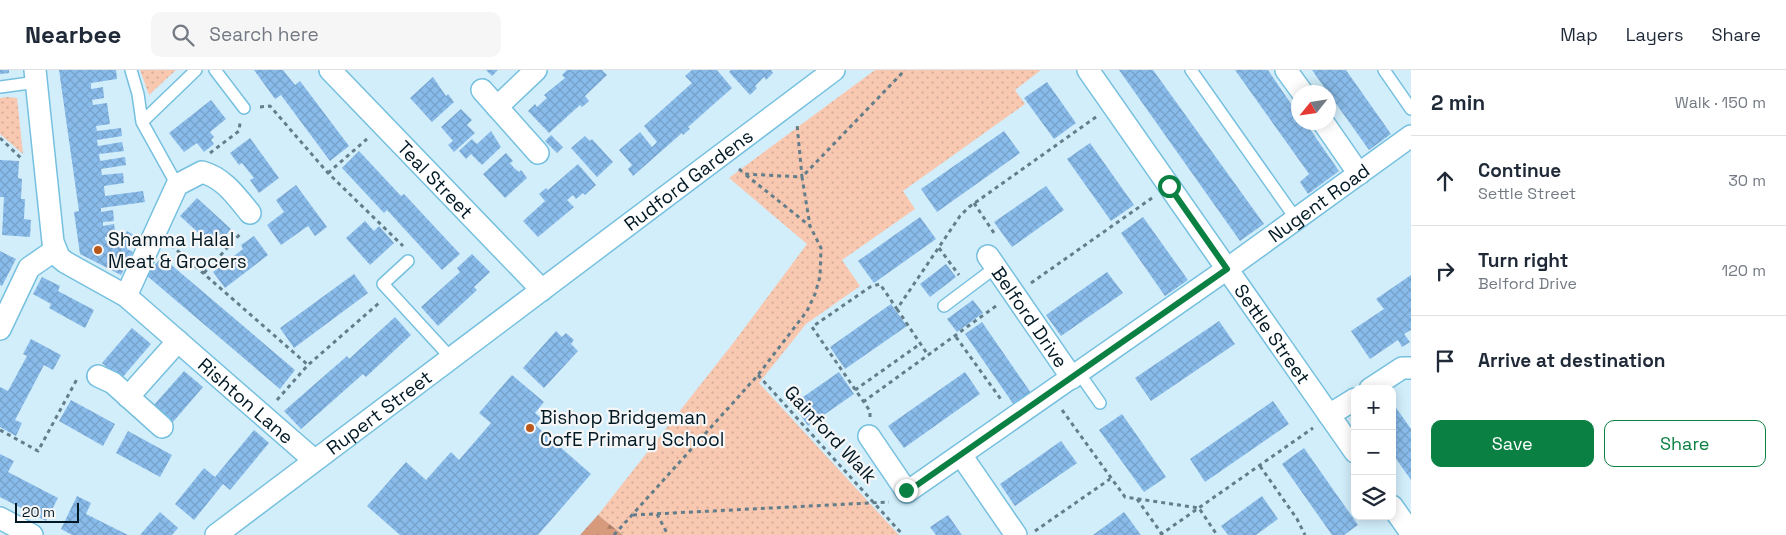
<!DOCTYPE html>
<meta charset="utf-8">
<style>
body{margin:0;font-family:"Space Grotesk",sans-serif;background:#f6f6f7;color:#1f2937}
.controls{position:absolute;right:15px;bottom:15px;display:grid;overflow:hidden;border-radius:10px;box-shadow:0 2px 12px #0003}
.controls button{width:45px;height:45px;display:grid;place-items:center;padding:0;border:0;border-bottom:1px solid #e0e1e3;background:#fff;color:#1f2937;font:25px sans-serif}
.compass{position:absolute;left:1291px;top:15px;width:45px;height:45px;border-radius:50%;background:#fff;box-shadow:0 2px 12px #0003;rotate:240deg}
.scale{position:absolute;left:15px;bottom:12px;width:64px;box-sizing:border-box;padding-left:5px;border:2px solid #001924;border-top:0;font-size:14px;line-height:18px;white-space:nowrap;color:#001924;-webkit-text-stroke:4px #f6f6f6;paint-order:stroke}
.stop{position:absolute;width:15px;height:15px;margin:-11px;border:4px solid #0b8043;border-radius:50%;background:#fff}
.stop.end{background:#0b8043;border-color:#fff;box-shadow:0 1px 5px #0008}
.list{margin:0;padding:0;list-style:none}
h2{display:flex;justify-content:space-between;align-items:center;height:65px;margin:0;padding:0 20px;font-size:21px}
h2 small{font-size:16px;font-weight:400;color:#747a83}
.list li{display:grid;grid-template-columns:32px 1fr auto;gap:15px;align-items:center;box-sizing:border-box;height:90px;padding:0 20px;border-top:1px solid #e0e1e3}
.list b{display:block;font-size:19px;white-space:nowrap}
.list p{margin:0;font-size:16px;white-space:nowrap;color:#747a83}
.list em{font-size:16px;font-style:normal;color:#747a83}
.actions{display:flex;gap:10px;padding:15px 20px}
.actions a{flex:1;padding:11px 0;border:1px solid #0b8043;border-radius:10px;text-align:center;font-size:18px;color:#0b8043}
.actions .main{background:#0b8043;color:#fff}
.icon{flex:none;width:28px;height:28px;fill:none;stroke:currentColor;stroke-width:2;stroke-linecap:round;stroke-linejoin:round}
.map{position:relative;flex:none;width:1411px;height:465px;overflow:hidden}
header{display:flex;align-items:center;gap:30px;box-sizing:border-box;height:70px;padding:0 25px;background:#fff;border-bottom:1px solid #e0e1e3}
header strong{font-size:24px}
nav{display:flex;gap:28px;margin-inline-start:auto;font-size:18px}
.search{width:350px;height:45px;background:#f6f6f7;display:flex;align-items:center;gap:12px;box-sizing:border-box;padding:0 18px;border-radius:10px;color:#747a83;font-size:19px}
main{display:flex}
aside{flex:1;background:#fff}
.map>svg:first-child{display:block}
</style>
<header>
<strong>Nearbee</strong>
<div class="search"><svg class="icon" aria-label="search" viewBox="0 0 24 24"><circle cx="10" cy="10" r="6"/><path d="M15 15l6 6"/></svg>Search here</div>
<nav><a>Map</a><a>Layers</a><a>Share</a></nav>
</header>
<main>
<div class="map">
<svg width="1411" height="465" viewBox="0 0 1411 465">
<defs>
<pattern id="grass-dots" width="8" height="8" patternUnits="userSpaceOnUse" patternTransform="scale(1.25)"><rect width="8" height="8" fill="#f8c8b0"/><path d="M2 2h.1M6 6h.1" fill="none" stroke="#d3ab97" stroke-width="1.8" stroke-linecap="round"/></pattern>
<pattern id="forest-firs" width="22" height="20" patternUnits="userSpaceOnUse" patternTransform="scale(1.25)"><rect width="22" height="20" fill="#d79a7c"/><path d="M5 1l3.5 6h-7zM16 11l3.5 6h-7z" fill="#ac7d65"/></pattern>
<pattern id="building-cross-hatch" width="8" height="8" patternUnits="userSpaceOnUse" patternTransform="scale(1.25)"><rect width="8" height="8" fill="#8abceb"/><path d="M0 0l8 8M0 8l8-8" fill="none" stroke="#75a1c9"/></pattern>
</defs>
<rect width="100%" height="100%" fill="#d2eefb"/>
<path fill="url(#grass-dots)" d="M140 0H176L149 25Z
M875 0H1041L1015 20 1025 34 903 121 915 139 842 190 860 216 806 254 759 313 899 465H623L598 445 734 272 807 174 729 108Z
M7 27 17 28 23 84 0 64V28Z"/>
<path fill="url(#forest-firs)" d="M598 445 623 465H580Z"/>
<path fill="url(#building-cross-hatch)" d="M0 0H9V3L0 4Z
M59 0H116L117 9 91 13V19L103 17 104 28 92 30 93 35 107 33 110 54 96 56 97 61 121 58 122 66 97 70 98 76 122 72 124 81 99 84 100 91 125 87 126 95 101 99 102 105 123 103 124 113 104 116 105 126 143 121 145 132 101 138V142L113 140 114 151 103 152V156L114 154 116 165 105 167V170L119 176 127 161 134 165 127 179 133 182 121 205 80 184 74 142 79 141Z
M254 0H283L295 15 300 11 349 76 330 91 281 25 275 29Z
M486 0H498L492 6Z
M567 0H602L607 5 585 26 589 31 582 37 580 35 549 63 528 41 535 34 537 37 547 28 544 25 565 8 562 5Z
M692 0H717L732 18 688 57 690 59 683 65 682 63 633 106 628 99 632 95 619 80 640 62 652 77 657 72 644 56 692 13 685 6Z
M731 0H771L773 3 766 10 764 7 755 16 757 18 750 25 729 2Z
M1119 0H1153L1264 154 1240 171Z
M1235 0H1268L1298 44V52H1305L1339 101 1308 124 1300 112 1309 104Z
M1312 0H1346L1391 64 1369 80Z
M433 7 446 26 448 24 454 32 432 52 410 28Z
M1047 12 1076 53 1054 69 1024 28Z
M211 30 226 49 210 62 214 67 211 70 214 74 204 82 197 73 184 82 169 63Z
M461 39 472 50 467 55 475 63 454 82 448 75 453 71 441 57Z
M491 61 501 77 482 95 471 84 466 89 459 81 472 69 477 74Z
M1004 61 1020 83 937 142 921 119Z
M551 65 563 77 557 83 545 71Z
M585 66 590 71 592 69 613 92 597 107 571 78Z
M250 68 279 108 259 123 250 110 254 108 242 93 239 95 230 83Z
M1090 73 1134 135 1111 151 1067 89Z
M359 81 401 126 404 124 460 184 442 200 387 140 384 143 342 98Z
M506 83 513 91 510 93 514 98 519 102 521 100 527 108 505 128 483 104Z
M0 90 19 91 18 108 22 109 21 129H25L24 149 31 150 30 167 2 165 4 127H0Z
M578 94 596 115 585 125 583 123 576 129 573 125 567 130 574 137 538 167 523 151 545 131 539 124 546 118 548 120Z
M296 115 327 157 315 166 308 156 281 175 267 155 284 142 276 130Z
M1046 116 1064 140 1012 177 994 152Z
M197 128 231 159 214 177 180 146Z
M920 147 936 169 874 213 858 191Z
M1143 147 1188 210 1165 226 1121 163Z
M365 151 374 161 379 156 394 173 370 195 346 168Z
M254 166 268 185 225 218 213 202 243 179 241 175Z
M0 181 16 189 2 216 0 215Z
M472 184 490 202 474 217 477 220 438 256 421 237 460 202 457 198Z
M162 187 295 300 280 319 146 205Z
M946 194 956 207 930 227 920 214Z
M1107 202 1123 223 1061 266 1046 245Z
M354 204 368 223 294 278 280 258Z
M1411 205V260L1404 264 1410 272 1402 277 1398 270 1370 289 1351 261 1384 239 1376 229Z
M42 207 60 216 58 221 94 240 85 258 49 238 51 234 33 224Z
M973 230 983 243 957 262 947 249Z
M891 234 907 256 845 299 830 277Z
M395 247 411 265 366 307 363 304 301 359 284 341 347 286 349 289Z
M1219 251 1235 274 1151 331 1135 308Z
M982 252 1031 323 1014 335 965 264Z
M132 258 151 274 121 309 102 293Z
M556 261 562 267 566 263 574 270 571 274 578 281 544 318 523 298Z
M31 269 61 285 53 300 44 295 15 350 22 353 16 366 0 357V317L8 321 27 286 23 284Z
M184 301 203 317 173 352 154 335Z
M839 302 854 324 808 356 793 334Z
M965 302 980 324 904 378 888 356Z
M512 305 544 332 535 343 541 348 535 355 591 404 538 465H400L367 436 406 392 426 410 451 382 459 390 491 353 479 343Z
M71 330 115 354 103 376 59 351Z
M1273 331 1289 354 1205 412 1190 389Z
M1392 332 1411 359V410L1392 383Z
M1122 344 1166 407 1144 422 1099 360Z
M254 360 269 373 230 420 223 414 194 450 175 434 204 398 215 407Z
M128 361 172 385 160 407 116 383Z
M1061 371 1077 393 1015 436 1000 414Z
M1304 378 1358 455 1344 465H1332L1282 394Z
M0 384 14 391 8 402 58 428 46 451 0 427Z
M77 426 91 433 86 444 128 465H72L61 459Z
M1262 426 1278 449 1256 465H1228L1221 456Z
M160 442 178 458 172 465H140Z
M1124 442 1141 465H1093L1104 457Z
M948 445 962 465H936L930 457Z"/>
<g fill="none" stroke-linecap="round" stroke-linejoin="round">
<g stroke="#76c0df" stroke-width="14">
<path id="service" d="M131 0 138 24 142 52 177 115
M215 0 244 38
M1191 0 1296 149
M1384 0 1411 39
M0 17 37 12
M142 52 196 0
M408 191 383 214 451 288
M944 236 996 197
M1079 303 1100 333"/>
</g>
<g stroke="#76c0df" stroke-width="24">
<g id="minor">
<path id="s1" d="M35 0 53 172 59 187 65 192 126 226 314 390"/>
<path id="s2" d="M330 0 542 220"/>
<path id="s3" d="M1088 0 1355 382"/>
<path d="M1286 0 1302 22"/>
<path d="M482 20 538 83"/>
<path d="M497 37 536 0"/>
<path d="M1323 52 1359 104"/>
<path id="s4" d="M988 186 1072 308"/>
<path d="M126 226 177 115 202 102C224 108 236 126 250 143"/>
<path d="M0 259 29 198 55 180"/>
<path d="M98 306 113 313 162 357"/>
<path d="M1370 319 1402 298H1411"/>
<path d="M128 327 178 271"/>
<path d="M1329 345 1355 329"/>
<path id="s5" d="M869 366 907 422 1227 199 1411 66"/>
<path d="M961 385 1016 465"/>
<path d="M1392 436 1411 463"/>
<path d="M0 448 32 465"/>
<path id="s6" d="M216 465 834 0"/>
</g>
</g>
<path stroke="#637e8a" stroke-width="3" stroke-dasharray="4 4" stroke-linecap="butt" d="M260 37 270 36 328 103 403 176
M0 68 22 89
M210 83 239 61 240 53
M739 99 745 104 802 107 797 54
M328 103 367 69
M746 105 810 156
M974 133 996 166
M171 175 308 295
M939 178 959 205
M204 203 242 162
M1031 213 1152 128
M897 239 928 285
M956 267 1002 331
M758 305 903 465
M855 320 920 274
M277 330 308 295 379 233
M863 332 996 236
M1062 340 1125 427 1199 438 1217 465
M870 347V341L812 257 870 217 880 214 897 239 960 146 969 137 1096 47
M0 360 38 381 77 309
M1260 396 1297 449 1305 465
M1137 429 1162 464
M657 444 668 465
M633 445 889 432
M1035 461 1110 409
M614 465 758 305 807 241 815 224 820 207 821 178 810 156 802 107 905 0
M1160 465 1313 358"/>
<use href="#service" stroke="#fff" stroke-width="11"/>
<use href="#minor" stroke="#fff" stroke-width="21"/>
</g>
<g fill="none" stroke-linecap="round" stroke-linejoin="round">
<path stroke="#0b8043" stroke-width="6" d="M906 420 907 422 1227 199 1169 116"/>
</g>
<g fill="#ba581c" stroke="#f6f6f6" stroke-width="2">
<circle cx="98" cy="180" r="5"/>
<circle cx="530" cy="358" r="5"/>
</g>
<g text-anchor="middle" stroke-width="4.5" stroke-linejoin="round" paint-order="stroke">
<g font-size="19" fill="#001924" stroke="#f6f6f6">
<text dy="7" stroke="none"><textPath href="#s2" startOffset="152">Teal Street</textPath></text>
<text dy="7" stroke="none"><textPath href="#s6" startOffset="591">Rudford Gardens</textPath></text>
<text dy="7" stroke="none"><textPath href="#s5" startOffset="571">Nugent Road</textPath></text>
<text dy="7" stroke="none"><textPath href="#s4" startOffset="74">Belford Drive</textPath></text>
<text dy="7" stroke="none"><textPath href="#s3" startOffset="322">Settle Street</textPath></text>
<text dy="7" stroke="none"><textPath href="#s1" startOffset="426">Rishton Lane</textPath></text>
<text dy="7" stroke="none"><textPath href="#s6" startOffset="204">Rupert Street</textPath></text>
<text transform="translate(831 364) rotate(47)" y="7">Gainford Walk</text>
</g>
<g font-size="19" fill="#001924" stroke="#f6f6f6" text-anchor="start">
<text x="108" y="176">Shamma Halal<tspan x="108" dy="22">Meat &amp; Grocers</tspan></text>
<text x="540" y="354">Bishop Bridgeman<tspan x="540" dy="22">CofE Primary School</tspan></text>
</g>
</g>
</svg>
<div class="controls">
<button>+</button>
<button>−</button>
<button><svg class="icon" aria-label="layers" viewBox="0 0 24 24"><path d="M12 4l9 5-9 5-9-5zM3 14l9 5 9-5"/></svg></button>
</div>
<svg class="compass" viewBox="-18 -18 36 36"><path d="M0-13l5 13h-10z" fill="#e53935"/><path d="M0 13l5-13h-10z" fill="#747a83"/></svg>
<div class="scale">20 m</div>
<div class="stop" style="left:1169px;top:116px"></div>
<div class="stop end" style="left:906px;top:420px"></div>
</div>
<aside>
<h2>2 min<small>Walk · 150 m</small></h2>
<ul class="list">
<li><svg class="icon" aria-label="ahead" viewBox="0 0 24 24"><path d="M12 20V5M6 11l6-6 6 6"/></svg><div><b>Continue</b><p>Settle Street</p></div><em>30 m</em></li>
<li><svg class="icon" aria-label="right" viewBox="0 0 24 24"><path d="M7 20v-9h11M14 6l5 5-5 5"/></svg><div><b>Turn right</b><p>Belford Drive</p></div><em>120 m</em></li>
<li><svg class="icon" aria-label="arrive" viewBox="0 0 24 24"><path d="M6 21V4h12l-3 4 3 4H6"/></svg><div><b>Arrive at destination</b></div></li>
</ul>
<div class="actions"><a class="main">Save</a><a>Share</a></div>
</aside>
</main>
